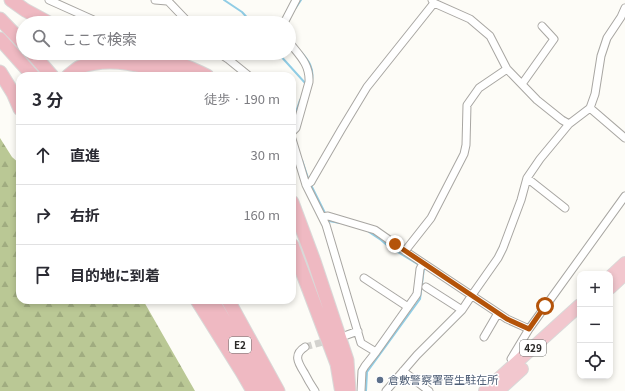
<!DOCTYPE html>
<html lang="ja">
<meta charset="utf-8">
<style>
body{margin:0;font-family:Georgia,"Noto Sans JP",serif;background:#f7f7f7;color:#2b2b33}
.controls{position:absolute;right:12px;bottom:12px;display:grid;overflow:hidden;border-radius:8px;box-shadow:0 2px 6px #0003}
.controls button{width:36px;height:36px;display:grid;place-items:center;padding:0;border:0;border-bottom:1px solid #e1e1e2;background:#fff;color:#2b2b33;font:20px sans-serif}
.stop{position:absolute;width:12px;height:12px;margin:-9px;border:3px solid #b45309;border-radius:50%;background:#fff}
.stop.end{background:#b45309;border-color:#fff;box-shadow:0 1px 4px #0008}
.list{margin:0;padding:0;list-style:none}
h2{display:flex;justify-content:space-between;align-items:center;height:52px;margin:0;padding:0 16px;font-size:17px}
h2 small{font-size:13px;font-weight:400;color:#7c7c81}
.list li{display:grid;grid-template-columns:26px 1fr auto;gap:12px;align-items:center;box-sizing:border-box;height:60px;padding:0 16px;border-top:1px solid #e1e1e2}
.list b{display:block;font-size:15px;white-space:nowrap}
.list em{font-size:13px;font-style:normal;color:#7c7c81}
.icon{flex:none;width:22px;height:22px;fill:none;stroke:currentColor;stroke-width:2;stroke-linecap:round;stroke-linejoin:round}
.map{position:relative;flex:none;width:625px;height:391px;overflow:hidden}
.search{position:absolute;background:#fff;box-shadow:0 2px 6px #0003;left:16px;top:16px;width:280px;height:44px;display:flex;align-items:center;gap:10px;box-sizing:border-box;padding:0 14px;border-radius:22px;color:#7c7c81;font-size:15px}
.panel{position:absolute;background:#fff;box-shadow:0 2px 6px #0003;left:16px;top:72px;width:280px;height:232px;border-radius:12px}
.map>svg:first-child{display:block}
</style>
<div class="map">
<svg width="625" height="391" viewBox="0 0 625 391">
<defs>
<pattern id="forest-firs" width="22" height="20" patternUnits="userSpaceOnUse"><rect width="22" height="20" fill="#bac895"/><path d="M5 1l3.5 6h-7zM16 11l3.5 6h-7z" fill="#a0ac80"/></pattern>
</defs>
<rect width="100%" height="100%" fill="#fdfcf7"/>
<path fill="url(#forest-firs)" d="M0 138 12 157 20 164V300H143L195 391H0Z"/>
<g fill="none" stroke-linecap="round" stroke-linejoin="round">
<path stroke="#91cde5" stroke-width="2" d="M224 0 242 12 252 23
M295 9 301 0
M289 35 292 41
M301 52C309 61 314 68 312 80
M278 53 306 84
M292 124 300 100 302 98
M302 160 309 181
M311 185 326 215
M328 219 329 221 340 223
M366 391 367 372 420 299 424 268 388 246 381 240 369 232"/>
<path stroke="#d3d2ce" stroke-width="7" stroke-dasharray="7 3.5" stroke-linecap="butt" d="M305 347 330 340"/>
<g stroke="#a8a6a2" stroke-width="9">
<path id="minor" d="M49 0 98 22 101 23
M155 0 167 1
M167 0 189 23
M432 0 434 3 470 19 490 36 507 69 537 100 562 120 569 124 590 108 595 94 601 56 607 38 621 17 625 8
M284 23 296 0
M289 42C299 55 310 64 309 82L296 128 292 132
M219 53 228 59 249 76
M522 84 554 39 542 26
M590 108 625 138
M292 139 306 185 326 225 361 343 376 352 415 297 417 294 420 269 423 263
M527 178 565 208
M306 185 311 182 312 180 341 130 367 87 434 3
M322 217 328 216 375 230 405 251 507 319 529 329
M405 251 431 218 464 154 466 145 467 105 479 88 507 69
M364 278 408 307
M426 287 462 310
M347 335 358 331
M484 337 498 313
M305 347C292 355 299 364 305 374 308 380 311 385 315 391
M516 366 511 359 529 329 625 196
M403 371 429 391
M361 391 362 371 365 366 376 352
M386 391 417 355 462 310 472 295 498 258 503 248 521 200 527 178 540 159 569 124"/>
</g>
<g stroke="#d9d9d8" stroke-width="14">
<path id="trunk" d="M610 277 625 263
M610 288 625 274
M485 391 580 305
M498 391 522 369"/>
</g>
<g stroke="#d9d9d8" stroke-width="15">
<path id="motorway" d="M11 0 25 10 49 23
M0 19 23 43
M0 39 33 76
M32 53 52 76
M143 53C165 59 186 65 207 76
M0 72 13 93 20 109
M68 76C72 73 76 69 80 67 112 55 148 67 178 76
M292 202 314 261 347 360 349 391
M292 245 337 364 341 388
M197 300 242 372 253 391
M212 300 267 391
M228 300 278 391"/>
</g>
<use href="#minor" stroke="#fff" stroke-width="7"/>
<use href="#trunk" stroke="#f2c7ce" stroke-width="12"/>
<use href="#motorway" stroke="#efb9c2" stroke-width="13"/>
</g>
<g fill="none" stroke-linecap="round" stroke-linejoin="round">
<path stroke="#b45309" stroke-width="5" d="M395 244 507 319 529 329 545 306"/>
</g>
<circle fill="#5c6f8a" stroke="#fff" stroke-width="1.5" cx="380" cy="380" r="4"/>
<g text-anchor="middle" stroke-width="3" stroke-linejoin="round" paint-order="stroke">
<g fill="#fff" stroke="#6b6a69" stroke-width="1">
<rect x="229" y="337" width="22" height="16" rx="3"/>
<rect x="520" y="340" width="26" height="16" rx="3"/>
</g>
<g font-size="10" font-weight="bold" fill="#2b2a29">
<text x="240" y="349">E2</text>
<text x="533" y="352">429</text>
</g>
<g font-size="11" fill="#4e5e75" stroke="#fff" text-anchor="start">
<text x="388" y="384">倉敷警察署菅生駐在所</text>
</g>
</g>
</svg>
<div class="controls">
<button>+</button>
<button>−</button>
<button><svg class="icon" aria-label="locate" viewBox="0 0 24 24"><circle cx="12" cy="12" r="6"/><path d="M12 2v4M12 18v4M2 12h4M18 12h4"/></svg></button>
</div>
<div class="stop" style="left:545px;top:306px"></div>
<div class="stop end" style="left:395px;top:244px"></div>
<div class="search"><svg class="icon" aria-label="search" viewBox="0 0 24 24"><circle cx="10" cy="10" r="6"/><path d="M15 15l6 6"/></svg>ここで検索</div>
<section class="panel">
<h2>3 分<small>徒歩 · 190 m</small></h2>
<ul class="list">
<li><svg class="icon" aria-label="ahead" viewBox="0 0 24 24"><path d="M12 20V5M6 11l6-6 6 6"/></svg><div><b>直進</b></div><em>30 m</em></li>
<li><svg class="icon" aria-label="right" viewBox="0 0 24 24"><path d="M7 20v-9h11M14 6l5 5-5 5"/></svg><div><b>右折</b></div><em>160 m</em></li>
<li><svg class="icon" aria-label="arrive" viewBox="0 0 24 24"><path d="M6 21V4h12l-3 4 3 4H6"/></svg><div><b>目的地に到着</b></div></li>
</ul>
</section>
</div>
